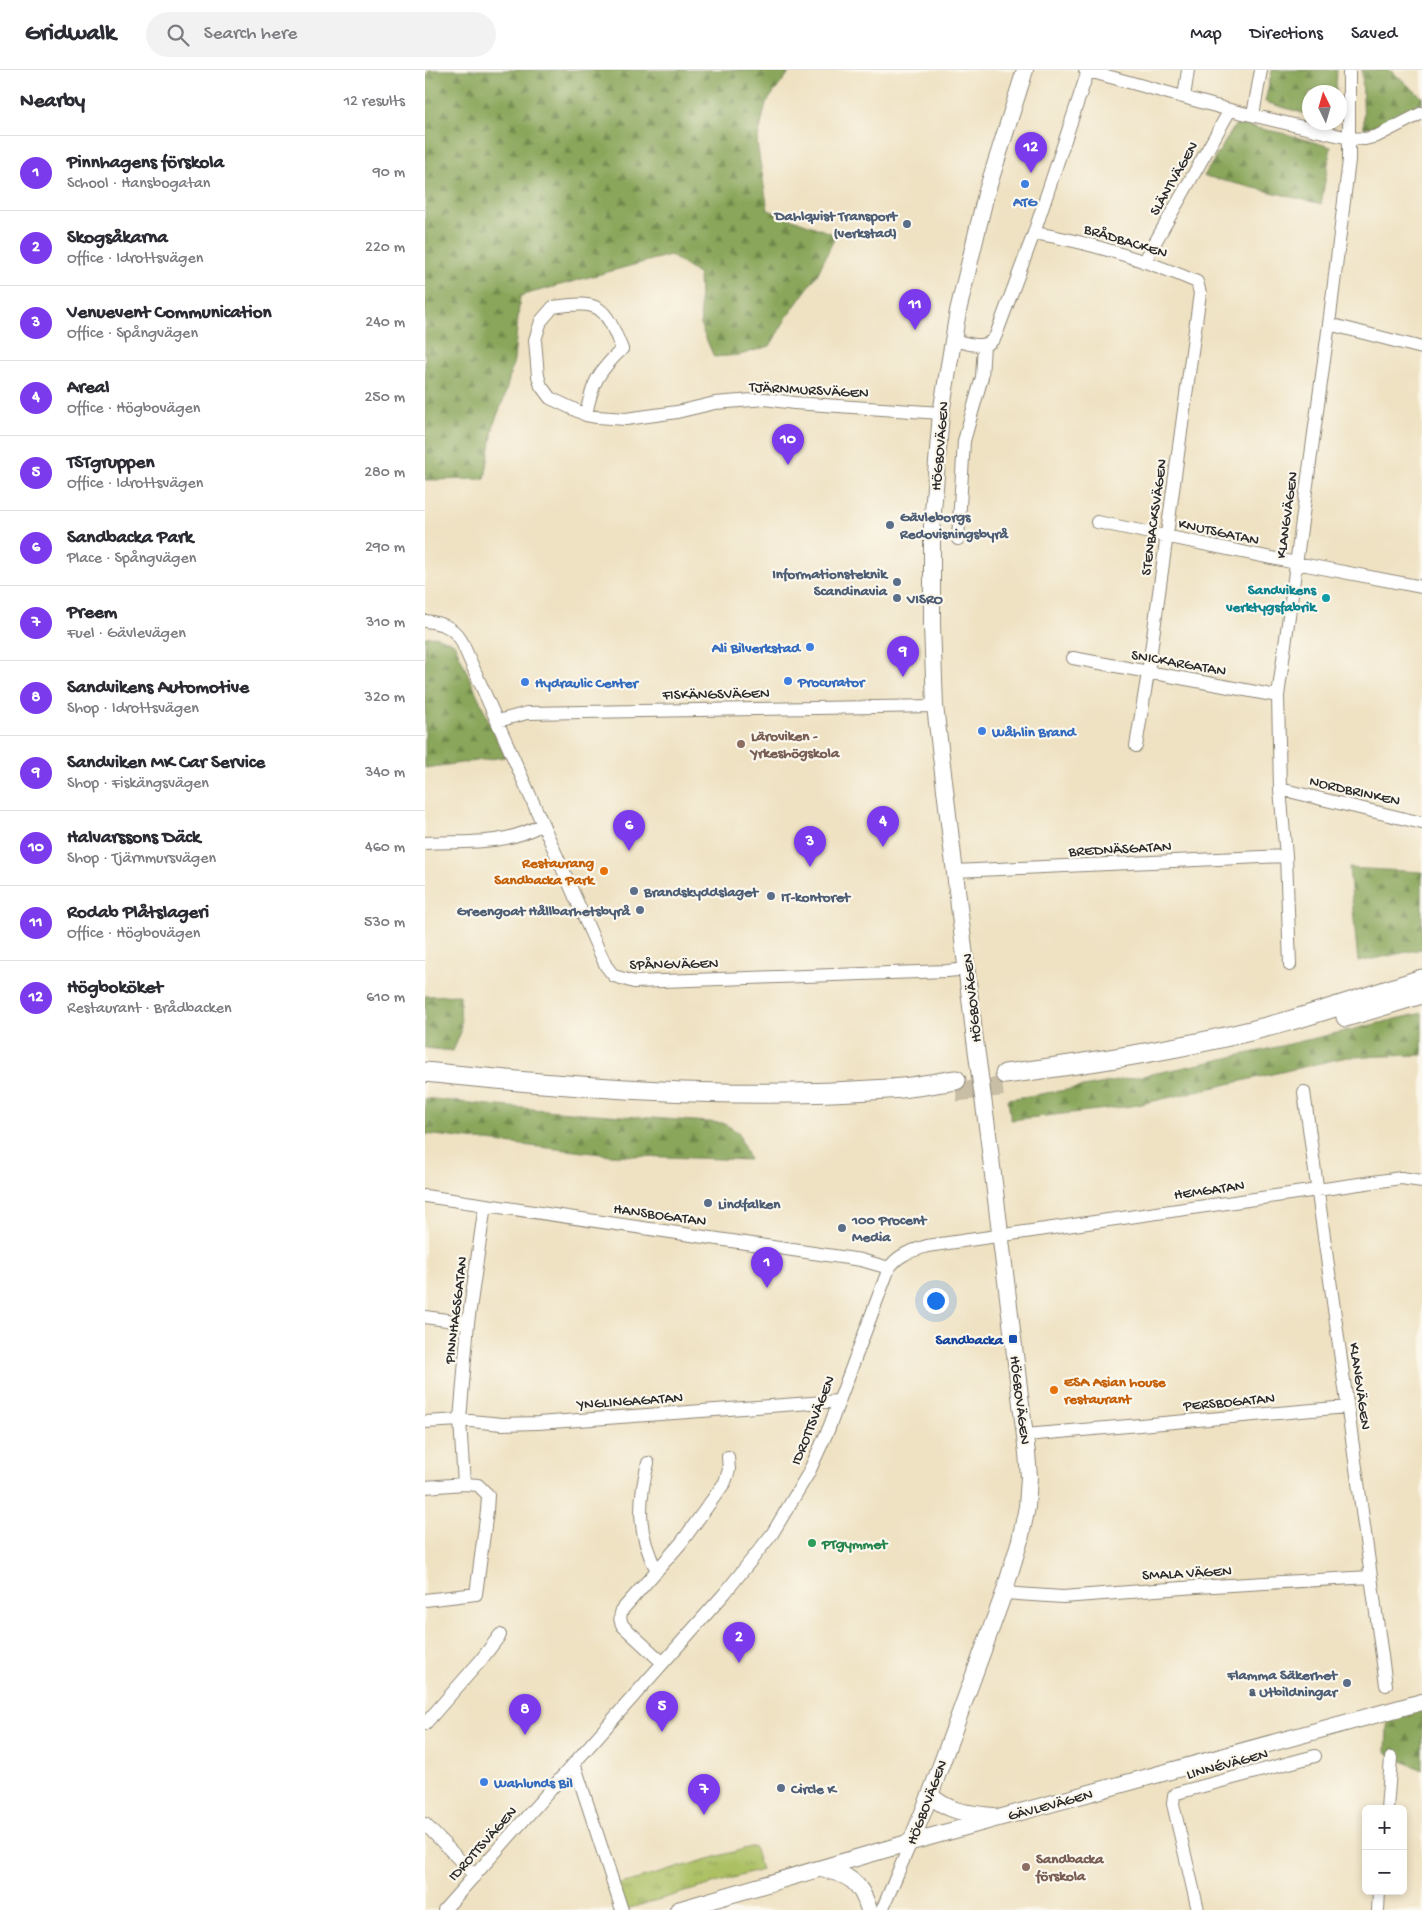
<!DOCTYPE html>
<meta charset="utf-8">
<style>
body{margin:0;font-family:"Gochi Hand",sans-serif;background:#f2f2f3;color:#2b2b33}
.controls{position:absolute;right:15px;bottom:15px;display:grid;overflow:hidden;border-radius:8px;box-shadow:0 2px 8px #0003}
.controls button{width:45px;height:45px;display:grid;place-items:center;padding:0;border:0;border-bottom:1px solid #e1e1e2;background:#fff;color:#2b2b33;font:25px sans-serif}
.compass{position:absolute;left:877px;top:15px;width:45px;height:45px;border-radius:50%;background:#fff;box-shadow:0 2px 8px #0003;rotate:355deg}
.you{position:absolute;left:510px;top:1230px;width:18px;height:18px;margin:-12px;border:4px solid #fff;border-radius:50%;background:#1a73e8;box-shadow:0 0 0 8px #1a73e833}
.badge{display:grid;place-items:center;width:32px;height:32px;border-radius:50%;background:#7c3aed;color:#fff;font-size:16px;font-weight:700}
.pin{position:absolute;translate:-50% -41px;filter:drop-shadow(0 1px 2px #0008)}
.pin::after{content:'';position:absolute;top:26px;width:18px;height:15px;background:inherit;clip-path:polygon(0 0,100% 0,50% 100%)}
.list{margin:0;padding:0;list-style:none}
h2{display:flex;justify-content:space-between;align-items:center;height:65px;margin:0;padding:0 20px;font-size:21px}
h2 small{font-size:16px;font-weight:400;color:#7c7c81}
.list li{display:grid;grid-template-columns:32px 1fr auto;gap:15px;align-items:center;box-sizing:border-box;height:75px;padding:0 20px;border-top:1px solid #e1e1e2}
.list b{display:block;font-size:19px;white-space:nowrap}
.list p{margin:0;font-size:16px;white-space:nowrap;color:#7c7c81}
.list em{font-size:16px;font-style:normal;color:#7c7c81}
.icon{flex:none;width:28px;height:28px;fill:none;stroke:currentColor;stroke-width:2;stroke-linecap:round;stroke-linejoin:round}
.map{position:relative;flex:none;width:997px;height:1840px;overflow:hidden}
header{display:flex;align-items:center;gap:30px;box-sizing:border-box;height:70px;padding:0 25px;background:#fff;border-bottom:1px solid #e1e1e2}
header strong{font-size:24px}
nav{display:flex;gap:28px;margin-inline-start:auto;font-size:18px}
.search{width:350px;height:45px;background:#f2f2f3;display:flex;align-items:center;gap:12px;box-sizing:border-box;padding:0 18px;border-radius:28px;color:#7c7c81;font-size:19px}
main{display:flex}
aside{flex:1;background:#fff}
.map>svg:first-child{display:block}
</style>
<header>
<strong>Gridwalk</strong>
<div class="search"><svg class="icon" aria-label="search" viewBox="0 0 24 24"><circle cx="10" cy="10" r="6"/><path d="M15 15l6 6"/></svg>Search here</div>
<nav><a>Map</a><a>Directions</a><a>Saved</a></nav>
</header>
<main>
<aside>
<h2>Nearby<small>12 results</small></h2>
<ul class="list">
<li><span class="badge">1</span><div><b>Pinnhagens förskola</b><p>School · Hansbogatan</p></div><em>90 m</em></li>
<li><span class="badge">2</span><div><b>Skogsåkarna</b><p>Office · Idrottsvägen</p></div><em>220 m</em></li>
<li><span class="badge">3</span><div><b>Venuevent Communication</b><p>Office · Spångvägen</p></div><em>240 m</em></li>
<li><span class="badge">4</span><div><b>Areal</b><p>Office · Högbovägen</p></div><em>250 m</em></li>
<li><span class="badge">5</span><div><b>TSTgruppen</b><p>Office · Idrottsvägen</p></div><em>280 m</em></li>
<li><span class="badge">6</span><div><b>Sandbacka Park</b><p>Place · Spångvägen</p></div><em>290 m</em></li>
<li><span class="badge">7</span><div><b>Preem</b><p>Fuel · Gävlevägen</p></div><em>310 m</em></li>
<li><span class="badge">8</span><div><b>Sandvikens Automotive</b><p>Shop · Idrottsvägen</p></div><em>320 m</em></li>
<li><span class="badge">9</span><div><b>Sandviken MK Car Service</b><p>Shop · Fiskängsvägen</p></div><em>340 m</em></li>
<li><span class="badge">10</span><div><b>Halvarssons Däck</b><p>Shop · Tjärnmursvägen</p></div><em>460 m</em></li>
<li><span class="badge">11</span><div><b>Rodab Plåtslageri</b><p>Office · Högbovägen</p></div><em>530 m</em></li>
<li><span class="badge">12</span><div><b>Högboköket</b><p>Restaurant · Brådbacken</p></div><em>610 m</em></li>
</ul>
</aside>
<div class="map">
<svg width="997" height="1840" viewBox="0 0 997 1840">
<defs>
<pattern id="grass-tufts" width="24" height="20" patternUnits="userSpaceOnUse" patternTransform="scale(1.25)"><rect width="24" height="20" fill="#acc064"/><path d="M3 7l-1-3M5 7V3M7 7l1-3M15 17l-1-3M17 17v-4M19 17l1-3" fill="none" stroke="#8c9c53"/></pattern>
<pattern id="forest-firs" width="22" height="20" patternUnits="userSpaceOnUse" patternTransform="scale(1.25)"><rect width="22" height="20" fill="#89a65a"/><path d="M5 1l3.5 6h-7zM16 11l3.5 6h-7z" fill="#70874b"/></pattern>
</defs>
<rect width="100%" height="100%" fill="#fbf7ec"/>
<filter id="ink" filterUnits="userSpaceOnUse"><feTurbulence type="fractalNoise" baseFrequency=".02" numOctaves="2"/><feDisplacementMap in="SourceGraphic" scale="10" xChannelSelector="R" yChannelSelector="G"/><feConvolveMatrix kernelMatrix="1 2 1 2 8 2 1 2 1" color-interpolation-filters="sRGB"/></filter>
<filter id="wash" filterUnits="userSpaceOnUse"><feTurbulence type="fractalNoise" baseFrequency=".0096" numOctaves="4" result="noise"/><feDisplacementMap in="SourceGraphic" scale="20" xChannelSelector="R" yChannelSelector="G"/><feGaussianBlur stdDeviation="1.12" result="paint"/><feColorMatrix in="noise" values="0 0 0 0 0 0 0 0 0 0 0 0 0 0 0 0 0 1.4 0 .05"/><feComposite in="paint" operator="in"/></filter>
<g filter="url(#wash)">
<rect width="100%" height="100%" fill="#efe2c3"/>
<path fill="url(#grass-tufts)" stroke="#6c7648" d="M329 1776 336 1800 198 1840 189 1816Z"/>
<path fill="url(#forest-firs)" stroke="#5a6842" d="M4 0H366L341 33 332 73 343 140 411 165 392 205 362 247 345 276 315 285 289 287 276 257 274 205 245 185 95 226 89 290 79 329 69 353 60 409 0 410V7Z
M847 0H912L911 22H884V45L840 32Z
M937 0H965L997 27V34L958 54 939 58Z
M811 54 857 63 906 77 896 134 779 106Z
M10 566 29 573 80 687 0 698V567Z
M924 798 997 802V879L933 892Z
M35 925 36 962 28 981 0 978V926Z
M997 943V985L922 987 707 1036 586 1050 583 1029C723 1009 860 975 997 943Z
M0 1028C99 1040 199 1046 298 1053L313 1062 324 1090 185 1085 0 1064Z
M997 1632V1700L967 1686 961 1681 962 1656 968 1640Z"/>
</g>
<g filter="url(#ink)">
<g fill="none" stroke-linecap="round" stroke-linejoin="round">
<path stroke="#c8bda5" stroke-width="19" stroke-dasharray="19 9" stroke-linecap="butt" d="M531 1022 583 1016"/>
<g stroke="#8d8677" stroke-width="14">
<path id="minor" d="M660 0 805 40 924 68 940 69 952 66 997 43
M759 27 763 0
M828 45 836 0
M609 163C661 171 723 191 772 212L775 223 723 603 711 676
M719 192 805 40
M904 254 997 278
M528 270C542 273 563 282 571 265L609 163 663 1
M161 345C167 313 173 302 197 279 179 236 177 230 128 237L116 251 110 270 113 306 116 316 125 328 161 345 172 347 201 349 252 342 290 333 340 329 369 333 516 343
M672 452 871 493 997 517
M533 469 539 371 557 307 559 275
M0 551C16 553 27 556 36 570L170 872 181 896 189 906 209 912 522 901 543 899
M648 588 853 626
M73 651 102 643 510 636
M855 719 997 753
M0 773C39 771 82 776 117 754
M530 801 861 786
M865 895 861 786 855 719 853 626 904 254 924 90V0
M879 1022 961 1615
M0 1126 436 1190 464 1198
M0 1247 43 1253
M0 1352 35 1350 77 1354 113 1353 413 1331
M600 1365 922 1337
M223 1393C213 1432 212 1464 232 1501
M39 1414 35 1350 43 1253 60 1135
M0 1417 39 1414 53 1415 63 1425 62 1441 51 1524 0 1530
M579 1523 638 1527 771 1517 946 1507
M238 1593 198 1556C194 1550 195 1546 197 1540L256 1473 300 1412 304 1400 303 1387
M0 1654 56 1590 75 1565
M149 1693 197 1840
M962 1739 966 1688
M0 1754 50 1806
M19 1840 300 1523 347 1464 383 1404 404 1358 464 1198C474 1184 486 1181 502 1176L976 1108 997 1111
M457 1840 486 1772
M773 1840 748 1734 749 1726 752 1723 890 1686
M953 1840 954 1821"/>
</g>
<g stroke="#8d8677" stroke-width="18">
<path id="major" d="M550 970 510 636 507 555V454L516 343 533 241 561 124 600 0
M505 1725C525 1743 542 1743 568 1746
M486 1772 505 1725 579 1523 595 1470 602 1437 604 1407 602 1383 563 1064
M396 1799C424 1804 436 1812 444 1840
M253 1840 486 1772 997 1632"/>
</g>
<g stroke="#8d8677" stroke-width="21">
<path id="highway" d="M921 947 997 924
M0 1002C154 1018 308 1030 463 1019 486 1018 508 1013 531 1010
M580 1004C672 992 770 977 860 952 906 939 951 924 997 909"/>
</g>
<use href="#minor" stroke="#fff" stroke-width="12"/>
<use href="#major" stroke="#fff" stroke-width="16"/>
<use href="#highway" stroke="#fff" stroke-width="19"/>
<g stroke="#8d8677" stroke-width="18" stroke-linecap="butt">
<path id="major-bridge" d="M550 970 563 1064"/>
</g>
<use href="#major-bridge" stroke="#fff" stroke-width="16"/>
</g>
</g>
<g fill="#3f7fe0" stroke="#fbf7ec" stroke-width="2">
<circle cx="600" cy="114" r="5"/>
<circle cx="385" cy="577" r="5"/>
<circle cx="363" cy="611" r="5"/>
<circle cx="100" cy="612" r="5"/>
<circle cx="557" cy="661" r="5"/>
<circle cx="59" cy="1712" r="5"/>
</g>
<g fill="#5c6f8a" stroke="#fbf7ec" stroke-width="2">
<circle cx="482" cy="154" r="5"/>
<circle cx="465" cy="455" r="5"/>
<circle cx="472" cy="512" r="5"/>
<circle cx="472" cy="528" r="5"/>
<circle cx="209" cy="821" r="5"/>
<circle cx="346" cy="826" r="5"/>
<circle cx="215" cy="840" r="5"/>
<circle cx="283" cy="1133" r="5"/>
<circle cx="417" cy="1158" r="5"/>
<circle cx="922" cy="1613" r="5"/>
<circle cx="356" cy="1718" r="5"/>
</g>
<circle fill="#0f9aa8" stroke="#fbf7ec" stroke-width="2" cx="901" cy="528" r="5"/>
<g fill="#8d6e63" stroke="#fbf7ec" stroke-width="2">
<circle cx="316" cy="674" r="5"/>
<circle cx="601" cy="1797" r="5"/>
</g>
<g fill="#e8710a" stroke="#fbf7ec" stroke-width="2">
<circle cx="179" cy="801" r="5"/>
<circle cx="629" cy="1320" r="5"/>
</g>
<rect fill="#1a4fb4" stroke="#fbf7ec" stroke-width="2" x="583" y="1264" width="10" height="10" rx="2.5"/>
<circle fill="#2e9e5b" stroke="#fbf7ec" stroke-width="2" cx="387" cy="1473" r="5"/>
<g text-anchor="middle" stroke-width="4.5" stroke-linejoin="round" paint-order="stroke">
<g font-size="15" fill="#2b2b2b" stroke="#fbf7ec">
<text transform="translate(748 108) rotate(-60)" y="5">SLÄNTVÄGEN</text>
<text transform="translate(701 170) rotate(17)" y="5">BRÅDBACKEN</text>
<text transform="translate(384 319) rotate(3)" y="5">TJÄRNMURSVÄGEN</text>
<text transform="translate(514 376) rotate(-85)" y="5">HÖGBOVÄGEN</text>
<text transform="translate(861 445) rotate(-82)" y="5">KLANGVÄGEN</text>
<text transform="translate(728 447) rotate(-82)" y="5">STENBACKSVÄGEN</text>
<text transform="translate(794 461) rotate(12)" y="5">KNUTSGATAN</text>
<text transform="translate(754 592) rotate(10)" y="5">SNICKARGATAN</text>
<text transform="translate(291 623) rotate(-1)" y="5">FISKÄNGSVÄGEN</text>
<text transform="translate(930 720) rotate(13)" y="5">NORDBRINKEN</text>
<text transform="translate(695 778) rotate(-3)" y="5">BREDNÄSGATAN</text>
<text transform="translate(249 893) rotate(-1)" y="5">SPÅNGVÄGEN</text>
<text transform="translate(546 928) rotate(-96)" y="5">HÖGBOVÄGEN</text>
<text transform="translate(784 1119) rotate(-8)" y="5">HEMGATAN</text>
<text transform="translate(235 1144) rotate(8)" y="5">HANSBOGATAN</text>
<text transform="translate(30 1240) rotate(-83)" y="5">PINNHAGSGATAN</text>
<text transform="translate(936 1316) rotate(82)" y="5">KLANGVÄGEN</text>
<text transform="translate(205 1330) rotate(-4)" y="5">YNGLINGAGATAN</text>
<text transform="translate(596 1330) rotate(83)" y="5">HÖGBOVÄGEN</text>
<text transform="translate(804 1331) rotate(-5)" y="5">PERSBOGATAN</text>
<text transform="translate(387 1350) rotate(-68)" y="5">IDROTTSVÄGEN</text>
<text transform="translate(762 1502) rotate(-3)" y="5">SMALA VÄGEN</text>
<text transform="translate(802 1693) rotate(-15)" y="5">LINNÉVÄGEN</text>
<text transform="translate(501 1732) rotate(-69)" y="5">HÖGBOVÄGEN</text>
<text transform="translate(625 1734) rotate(-15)" y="5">GÄVLEVÄGEN</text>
<text transform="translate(57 1773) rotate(-48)" y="5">IDROTTSVÄGEN</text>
</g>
<g font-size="15" font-weight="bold" fill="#366cbe" stroke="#fbf7ec" text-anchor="start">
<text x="600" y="136" text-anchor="middle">ATG</text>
<text x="375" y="582" text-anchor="end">Ali Bilverkstad</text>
<text x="373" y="616">Procurator</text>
<text x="110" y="617">Hydraulic Center</text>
<text x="567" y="666">Wåhlin Brand</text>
<text x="69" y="1717">Wahlunds Bil</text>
</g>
<g font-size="15" font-weight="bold" fill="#4e5e75" stroke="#fbf7ec" text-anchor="start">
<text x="472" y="150" text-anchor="end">Dahlqvist Transport<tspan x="472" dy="17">(verkstad)</tspan></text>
<text x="475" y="451">Gävleborgs<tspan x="475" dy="17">Redovisningsbyrå</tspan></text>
<text x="462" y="508" text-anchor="end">Informationsteknik<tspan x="462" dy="17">Scandinavia</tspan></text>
<text x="482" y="533">VISRO</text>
<text x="219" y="826">Brandskyddslaget</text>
<text x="356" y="831">IT-kontoret</text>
<text x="205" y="845" text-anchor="end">Greengoat Hållbarhetsbyrå</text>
<text x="293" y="1138">Lindfalken</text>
<text x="427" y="1154">100 Procent<tspan x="427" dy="17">Media</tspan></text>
<text x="912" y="1609" text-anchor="end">Flamma Säkerhet<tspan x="912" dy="17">&amp; Utbildningar</tspan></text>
<text x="366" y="1723">Circle K</text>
</g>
<g font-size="15" font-weight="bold" fill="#0d838f" stroke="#fbf7ec" text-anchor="end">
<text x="891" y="524">Sandvikens<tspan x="891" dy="17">verktygsfabrik</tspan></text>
</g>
<g font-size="15" font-weight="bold" fill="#785e54" stroke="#fbf7ec" text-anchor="start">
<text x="326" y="670">Läroviken -<tspan x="326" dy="17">Yrkeshögskola</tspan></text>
<text x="611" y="1793">Sandbacka<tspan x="611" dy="17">förskola</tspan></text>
</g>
<g font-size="15" font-weight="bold" fill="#c56008" stroke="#fbf7ec" text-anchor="end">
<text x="169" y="797">Restaurang<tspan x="169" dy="17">Sandbacka Park</tspan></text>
<text x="639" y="1316" text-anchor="start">ESA Asian house<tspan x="639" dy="17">restaurant</tspan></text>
</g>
<g font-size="15" font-weight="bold" fill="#164399" stroke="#fbf7ec" text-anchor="end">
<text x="578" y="1274">Sandbacka</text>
</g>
<g font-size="15" font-weight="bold" fill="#27864d" stroke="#fbf7ec" text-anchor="start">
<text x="397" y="1478">PTgymmet</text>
</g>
</g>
</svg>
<div class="controls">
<button>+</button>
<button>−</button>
</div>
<svg class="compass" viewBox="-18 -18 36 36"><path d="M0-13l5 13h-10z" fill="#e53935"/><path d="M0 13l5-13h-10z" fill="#7c7c81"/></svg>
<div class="you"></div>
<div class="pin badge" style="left:342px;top:1218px">1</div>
<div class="pin badge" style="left:314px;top:1593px">2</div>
<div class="pin badge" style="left:385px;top:797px">3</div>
<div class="pin badge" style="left:458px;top:777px">4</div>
<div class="pin badge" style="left:237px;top:1662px">5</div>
<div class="pin badge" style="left:204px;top:781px">6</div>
<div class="pin badge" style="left:279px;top:1745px">7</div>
<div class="pin badge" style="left:100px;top:1665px">8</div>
<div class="pin badge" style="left:478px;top:607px">9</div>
<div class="pin badge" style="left:363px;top:395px">10</div>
<div class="pin badge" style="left:490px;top:260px">11</div>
<div class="pin badge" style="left:606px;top:103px">12</div>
</div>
</main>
